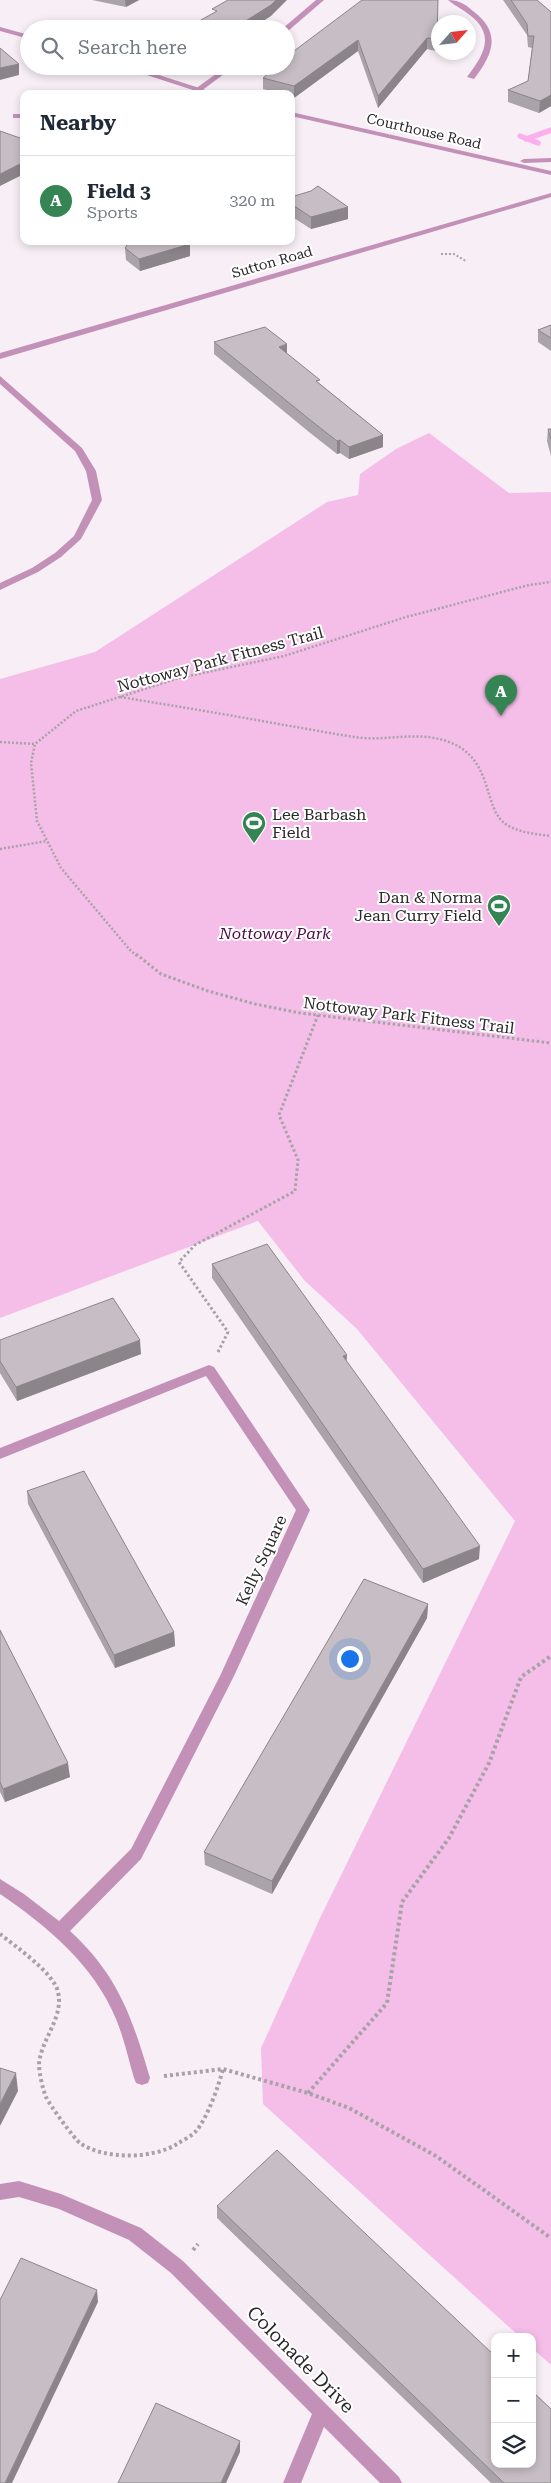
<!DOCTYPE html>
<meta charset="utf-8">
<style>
body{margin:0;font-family:"Roboto Serif",serif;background:#f6f6f7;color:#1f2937}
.controls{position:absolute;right:15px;bottom:15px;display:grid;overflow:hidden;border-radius:10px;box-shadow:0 2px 8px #0003}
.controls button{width:45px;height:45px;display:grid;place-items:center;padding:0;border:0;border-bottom:1px solid #e0e1e3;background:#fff;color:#1f2937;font:25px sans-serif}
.compass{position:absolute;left:431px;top:15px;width:45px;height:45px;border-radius:50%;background:#fff;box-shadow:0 2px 8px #0003;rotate:63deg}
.you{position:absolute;left:349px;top:1658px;width:18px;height:18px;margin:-12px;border:4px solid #fff;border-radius:50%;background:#1a73e8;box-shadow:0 0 0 8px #1a73e833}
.badge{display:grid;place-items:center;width:32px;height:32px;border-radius:50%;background:#348454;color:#fff;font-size:16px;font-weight:700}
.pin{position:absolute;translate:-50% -41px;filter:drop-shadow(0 1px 2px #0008)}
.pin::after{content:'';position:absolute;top:26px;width:18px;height:15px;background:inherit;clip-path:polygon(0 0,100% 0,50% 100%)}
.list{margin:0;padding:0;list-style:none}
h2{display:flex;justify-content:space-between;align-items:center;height:65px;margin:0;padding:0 20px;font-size:21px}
h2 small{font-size:16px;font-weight:400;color:#747a83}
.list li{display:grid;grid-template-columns:32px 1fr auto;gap:15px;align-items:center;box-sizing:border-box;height:90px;padding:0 20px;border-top:1px solid #e0e1e3}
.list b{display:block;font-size:19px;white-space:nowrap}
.list p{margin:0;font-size:16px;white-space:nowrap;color:#747a83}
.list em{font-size:16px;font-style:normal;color:#747a83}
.icon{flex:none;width:28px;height:28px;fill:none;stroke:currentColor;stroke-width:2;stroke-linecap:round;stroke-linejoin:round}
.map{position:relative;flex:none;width:551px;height:2483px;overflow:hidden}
.search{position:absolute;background:#fff;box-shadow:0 2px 8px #0003;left:20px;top:20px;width:275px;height:55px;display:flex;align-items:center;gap:12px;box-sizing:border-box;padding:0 18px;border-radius:28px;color:#747a83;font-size:19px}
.panel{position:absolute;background:#fff;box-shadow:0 2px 8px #0003;left:20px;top:90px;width:275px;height:155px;border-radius:10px}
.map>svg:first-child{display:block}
</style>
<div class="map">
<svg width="551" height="2483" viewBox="0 0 551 2483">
<rect width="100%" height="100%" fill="#f7eff5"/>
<path fill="#f4bee8" d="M429 433 509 493 551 492V2365L532 2348V2337H520L263 2104 261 2048 321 1916 515 1521 357 1329 304 1280 258 1221 0 1318V679L95 652 327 502 358 495 360 474 396 449Z"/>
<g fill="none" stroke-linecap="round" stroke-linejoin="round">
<path stroke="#fbafec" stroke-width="5.5" d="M520 136 538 143
M526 139 551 130"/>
<path stroke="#a8a2a7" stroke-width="2" stroke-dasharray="2 2" stroke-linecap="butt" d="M441 254H454L466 261"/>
<path stroke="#a8a2a7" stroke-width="2.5" stroke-dasharray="2 2" stroke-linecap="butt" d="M120 697C175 706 230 715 284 725 310 729 337 735 363 738 393 740 420 731 449 742 495 759 482 810 507 825 520 833 536 834 551 836
M0 742 35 744
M0 849 47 841
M137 956 130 950 61 868 37 821 31 763 35 744 76 711 179 678 284 656 406 617 529 585 551 582"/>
<path stroke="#a8a2a7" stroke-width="3" stroke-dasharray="2.5 2.5" stroke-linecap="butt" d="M136 954 161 974 208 991 255 1004 300 1013 551 1043
M218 1352 228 1332 179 1262 195 1245 295 1191 298 1160 279 1115 318 1015"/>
<path stroke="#a8a2a7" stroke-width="4" stroke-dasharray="3 3" stroke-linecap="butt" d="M0 1934C15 1946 54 1973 58 1992 64 2018 41 2039 39 2064 39 2073 43 2090 46 2097 49 2104 75 2140 80 2143 104 2160 153 2159 177 2144 183 2140 192 2136 196 2131 207 2119 219 2085 223 2069
M164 2076 223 2069 308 2093 349 2108 436 2156 551 2238
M308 2093 387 2003 402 1902 449 1838 489 1763 521 1677 551 1656
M193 2250 198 2244"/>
<path fill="#c391b8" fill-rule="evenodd" d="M316 0H324L288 31 282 29Z
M448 0C459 0 465 4 473 11 502 33 493 54 474 79L467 77C483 56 496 36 471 16 464 10 455 6 448 0Z
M227 66H235L197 94H188Z
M13 114H24V118H13Z
M0 376 82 448 96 471 102 500 81 539 61 557 38 572 0 590V583L32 568 55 553 74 536 92 500 86 471 75 451 0 384Z
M209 1365 214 1367 310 1510 234 1676 141 1859 70 1931C118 1975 132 2017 150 2078L148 2083 142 2085 136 2083 134 2078C128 2058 124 2038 116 2019 94 1965 47 1926 0 1894V1879L24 1894 59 1921 131 1849 220 1676 296 1510 206 1376 0 1459V1448Z
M19 2181 61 2194 141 2228 183 2261 399 2477 402 2483H380L324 2427 301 2483H283L312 2414 171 2273 129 2240 59 2209 19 2197 0 2200V2184Z"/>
<path fill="#c391b8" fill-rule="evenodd" d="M0 27 29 35V39L0 31Z
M119 66H131L218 94H205Z
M291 112 551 171V175L291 116Z
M551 158V162L524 163 520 161 524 159Z
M551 193V197L0 359V353Z"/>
</g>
<path fill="#aaa3a9" d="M92 0H139L126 7Z
M438 0 436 51 427 49 378 108 358 51 294 98 291 97V94H279L263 89V78Z
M503 0H537L551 12V106L539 113 508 102V90L528 81 532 48 528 47 527 35Z
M291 197 348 219 311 229 291 216Z
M190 244V256L140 271 126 260 125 248Z
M551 325V351L538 342V330Z
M214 342 287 344V354L320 384 383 435V447L349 459 340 453 337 454 309 432 214 354Z
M548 429H551V456L547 441Z
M212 1264 347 1362 479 1559 423 1583 212 1278Z
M0 1340 141 1354 17 1401 0 1373Z
M27 1491 174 1632 175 1646 115 1668 28 1504Z
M428 1604 427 1618 272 1894 205 1865 204 1852Z
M0 1630 70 1777 5 1802 0 1792Z
M217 2206 551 2483H491L217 2218Z"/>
<path fill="#8b8589" d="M125 0H139L126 7Z
M276 0H287L271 16 251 29H233Z
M427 38V49L378 108V96Z
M358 40V51L294 98V86Z
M19 64V75L0 80V68Z
M551 95V106L539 113 540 101Z
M24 162V174L0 186V174Z
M348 207V219L311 229V217Z
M190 244V256L140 271 139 259Z
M287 344V357L279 347Z
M383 435V447L349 459V447Z
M340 440V453L337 454V441Z
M140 1340 141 1354 17 1401 16 1387Z
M347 1355 346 1369 343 1356Z
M480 1546 479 1559 423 1583V1569Z
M428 1604 427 1618 272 1894V1881Z
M174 1632 175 1646 115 1668 114 1655Z
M68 1763 70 1777 5 1802 3 1789Z
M16 2073 18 2091 0 2126V2104Z
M97 2290 98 2302 12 2483H5Z
M240 2441V2452L226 2483H221Z"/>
<path fill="#c6bec4" stroke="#8b8589" d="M228 0H276L271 5 233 29H185L217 11 212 9Z
M362 0H438L437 39 427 38 378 96 358 40 294 86 263 78 277 66H286V57Z
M511 0H537L551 12V95L540 101 508 90 528 81 534 36H528L527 24Z
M0 48 19 64 0 68Z
M0 131 20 138 24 139V162L0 174Z
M318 186 348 207 311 217 291 204V197L311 191Z
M130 241H186L190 244 139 259 125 248Z
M551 325V338L538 330Z
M265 327 287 344 279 347 320 380 316 381 383 435 349 447 340 440 337 441 309 419 214 342Z
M548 429H551V439Z
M267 1244 347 1355 343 1356 480 1546 423 1569 212 1264Z
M113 1298 140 1340 16 1387 0 1361V1340Z
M84 1471 174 1632 114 1655 27 1491Z
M364 1579 428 1604 272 1881 204 1852Z
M0 1630 68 1763 3 1789 0 1782Z
M0 2068 16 2073 0 2104Z
M277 2150 495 2356V2464H532V2391L551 2409V2483H504L217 2206Z
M21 2258 97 2290 5 2483H0V2300Z
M156 2403 240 2441 221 2483H118Z"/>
<defs>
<g id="stadium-pin" transform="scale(1.25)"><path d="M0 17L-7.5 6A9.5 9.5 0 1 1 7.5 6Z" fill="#348454" stroke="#fff"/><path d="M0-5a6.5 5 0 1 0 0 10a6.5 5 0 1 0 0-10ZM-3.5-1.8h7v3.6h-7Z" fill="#fff"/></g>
</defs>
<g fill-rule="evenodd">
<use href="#stadium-pin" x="254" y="823"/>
<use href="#stadium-pin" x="499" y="906"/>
</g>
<g text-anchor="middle" stroke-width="4" stroke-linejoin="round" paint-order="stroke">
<g font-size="14" fill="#2b282a" stroke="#fff">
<text transform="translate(424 131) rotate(13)" y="5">Courthouse Road</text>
<text transform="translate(272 262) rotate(-16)" y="5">Sutton Road</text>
</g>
<g font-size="16" fill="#2b282a" stroke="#fff">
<text transform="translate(220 659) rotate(-15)" y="6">Nottoway Park Fitness Trail</text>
<text transform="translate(409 1015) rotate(7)" y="6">Nottoway Park Fitness Trail</text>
<text transform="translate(261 1560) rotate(-65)" y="6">Kelly Square</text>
</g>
<g font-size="16" fill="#2b282a" stroke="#fff" text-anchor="start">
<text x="272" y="820">Lee Barbash<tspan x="272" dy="18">Field</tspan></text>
<text x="482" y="903" text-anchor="end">Dan &amp; Norma<tspan x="482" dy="18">Jean Curry Field</tspan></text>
</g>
<g font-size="16" font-style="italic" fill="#4d0a44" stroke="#fff">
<text x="275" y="939">Nottoway Park</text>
</g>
<g font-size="19" fill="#2b282a" stroke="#fff">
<text transform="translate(301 2359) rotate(45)" y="7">Colonade Drive</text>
</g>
</g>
</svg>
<div class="controls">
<button>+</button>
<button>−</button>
<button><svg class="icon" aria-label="layers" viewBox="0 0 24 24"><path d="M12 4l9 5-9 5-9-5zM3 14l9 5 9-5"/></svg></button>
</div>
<svg class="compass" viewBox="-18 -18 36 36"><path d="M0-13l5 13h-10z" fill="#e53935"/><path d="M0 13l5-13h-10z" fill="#747a83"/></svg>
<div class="you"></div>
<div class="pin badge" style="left:501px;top:716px">A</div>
<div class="search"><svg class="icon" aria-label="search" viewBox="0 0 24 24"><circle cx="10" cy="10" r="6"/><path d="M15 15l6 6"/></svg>Search here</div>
<section class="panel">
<h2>Nearby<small></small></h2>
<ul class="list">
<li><span class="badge">A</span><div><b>Field 3</b><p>Sports</p></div><em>320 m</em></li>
</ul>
</section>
</div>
